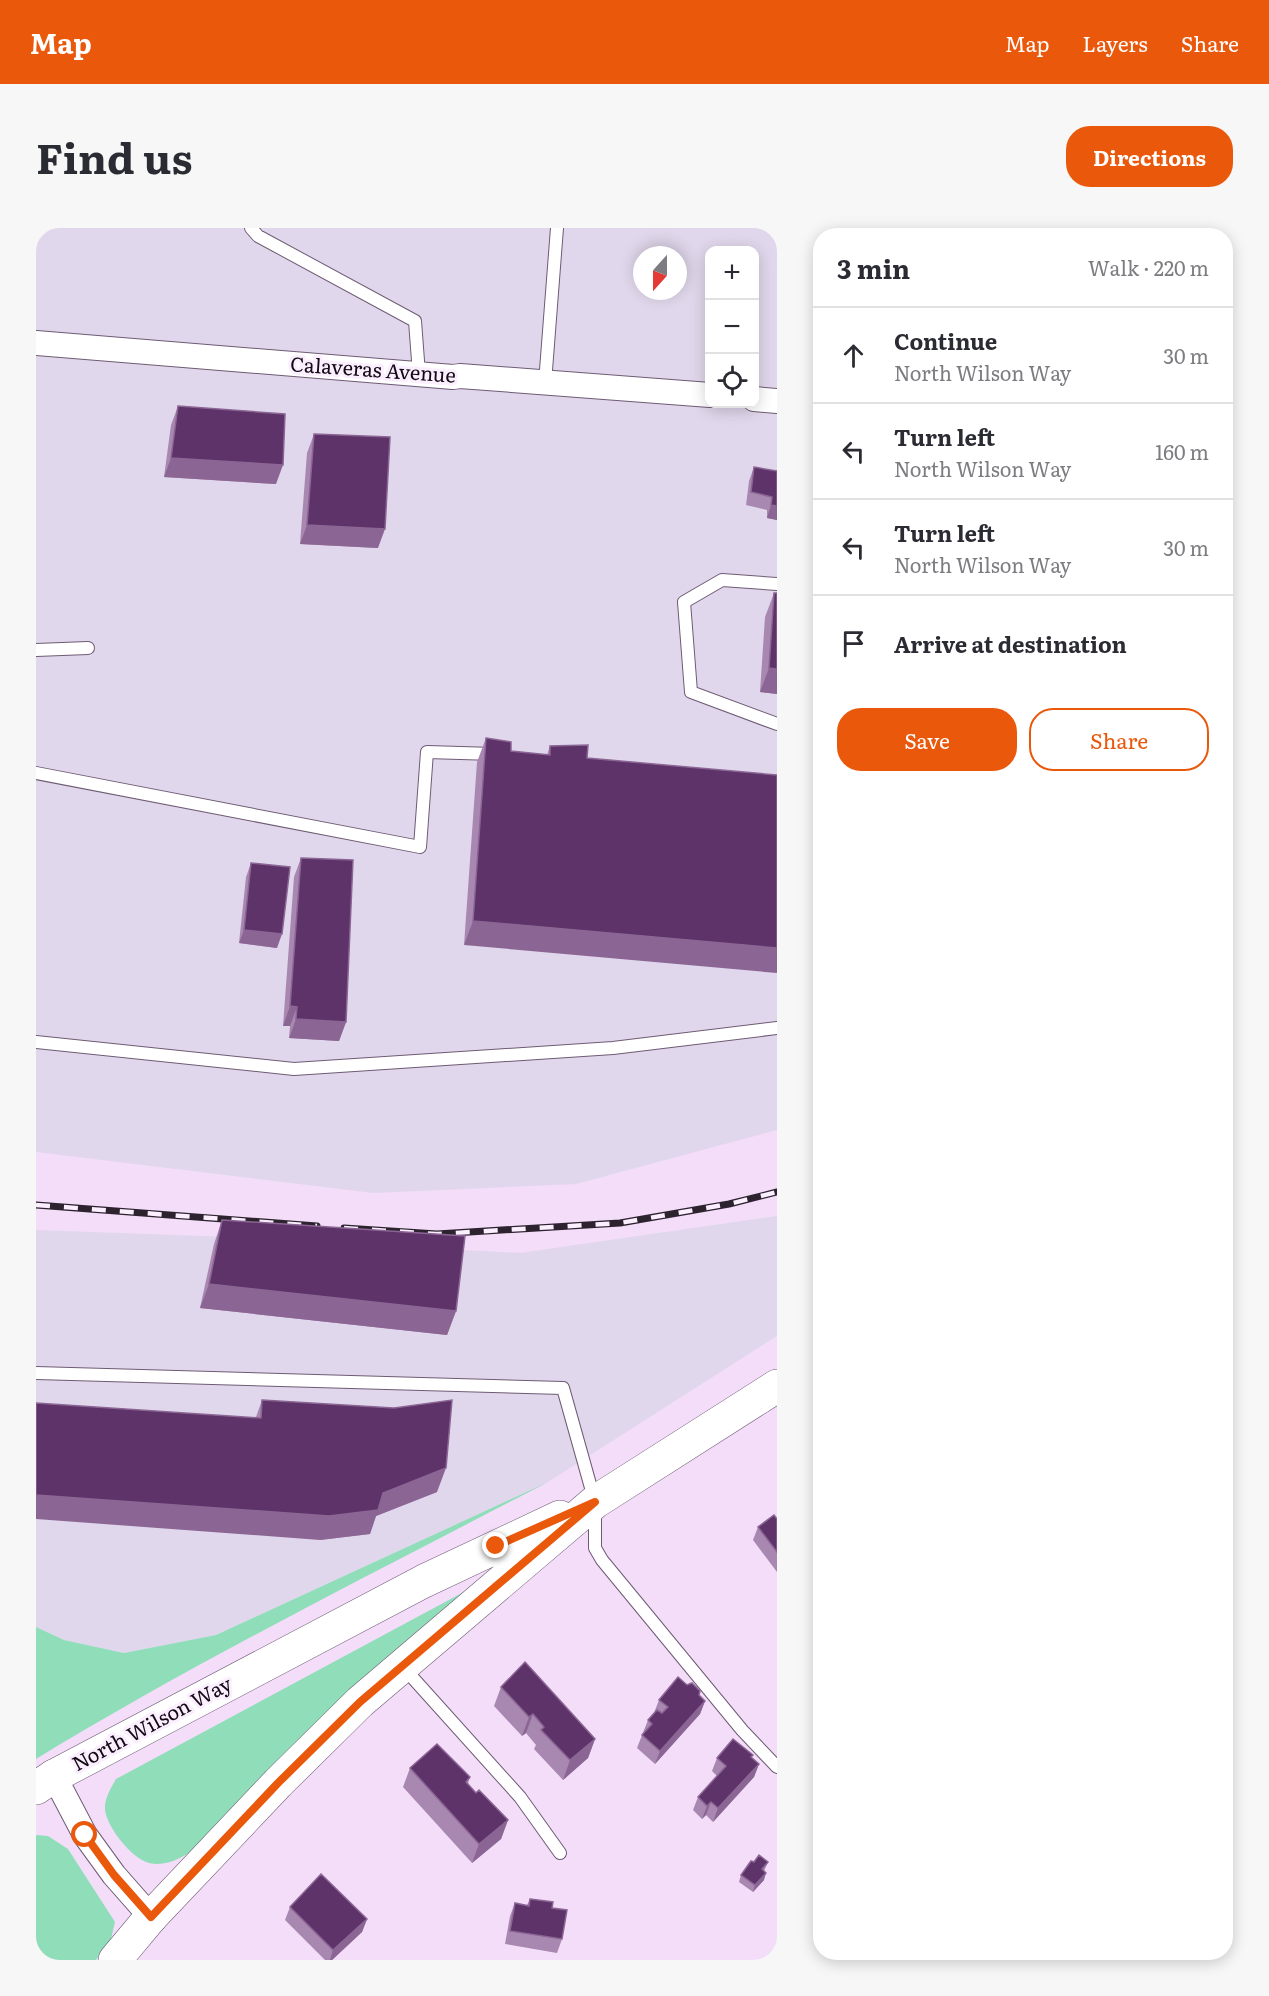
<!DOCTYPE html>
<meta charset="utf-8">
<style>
body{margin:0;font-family:Literata,serif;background:#f7f7f7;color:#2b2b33}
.controls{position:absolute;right:18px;top:18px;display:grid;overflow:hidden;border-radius:12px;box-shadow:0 3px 15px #0003}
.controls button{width:54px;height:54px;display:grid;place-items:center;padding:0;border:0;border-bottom:2px solid #e1e1e2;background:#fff;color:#2b2b33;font:30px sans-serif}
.compass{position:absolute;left:597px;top:18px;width:54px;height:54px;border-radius:50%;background:#fff;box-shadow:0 3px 15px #0003;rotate:201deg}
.stop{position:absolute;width:18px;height:18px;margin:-14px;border:4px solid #ea580c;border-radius:50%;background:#fff}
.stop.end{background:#ea580c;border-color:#fff;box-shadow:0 2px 6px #0008}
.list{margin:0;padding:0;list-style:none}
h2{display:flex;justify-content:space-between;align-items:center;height:78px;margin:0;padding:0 24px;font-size:26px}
h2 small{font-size:20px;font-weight:400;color:#7c7c81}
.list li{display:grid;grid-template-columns:39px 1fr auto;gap:18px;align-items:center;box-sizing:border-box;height:96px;padding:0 24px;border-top:2px solid #e1e1e2}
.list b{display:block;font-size:22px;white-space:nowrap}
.list p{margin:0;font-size:20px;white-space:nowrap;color:#7c7c81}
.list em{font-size:20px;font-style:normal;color:#7c7c81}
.actions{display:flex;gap:12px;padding:18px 24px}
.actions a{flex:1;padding:14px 0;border:2px solid #ea580c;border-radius:24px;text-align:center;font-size:21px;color:#ea580c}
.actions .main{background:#ea580c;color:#fff}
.icon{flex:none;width:33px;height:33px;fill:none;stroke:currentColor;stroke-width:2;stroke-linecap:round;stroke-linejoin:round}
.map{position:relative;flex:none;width:741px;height:1732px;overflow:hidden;border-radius:24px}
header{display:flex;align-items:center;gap:36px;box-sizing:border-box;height:84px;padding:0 30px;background:#ea580c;color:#fff}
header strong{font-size:28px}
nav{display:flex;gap:33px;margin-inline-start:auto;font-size:21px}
.intro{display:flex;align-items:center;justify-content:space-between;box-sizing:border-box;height:144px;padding:0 36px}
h1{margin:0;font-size:42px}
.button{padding:15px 27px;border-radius:24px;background:#ea580c;color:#fff;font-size:21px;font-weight:700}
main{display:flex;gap:36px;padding:0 36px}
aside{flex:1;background:#fff;border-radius:24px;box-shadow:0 3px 15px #0003}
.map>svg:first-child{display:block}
</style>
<header>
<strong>Map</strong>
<nav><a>Map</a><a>Layers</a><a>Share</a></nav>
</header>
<div class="intro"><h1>Find us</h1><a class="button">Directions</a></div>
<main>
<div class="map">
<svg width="741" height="1732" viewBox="0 0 741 1732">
<rect width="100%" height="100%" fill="#f3ddf9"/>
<path fill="#e1d7ec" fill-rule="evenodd" d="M0 0H741V902L540 956 337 965 0 924ZM674 22H718V176H674ZM606 27H642V63H606Z
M741 988V1108L512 1254 180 1407 88 1425 28 1412 0 1399V1002L168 1008 484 1025Z"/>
<path fill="#8fdeb9" d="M512 1254C340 1344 166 1430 0 1531V1399L28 1412 88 1425 180 1407Z
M437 1359 161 1620C147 1629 131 1639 113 1635 95 1630 71 1599 69 1582 68 1571 75 1560 80 1551Z
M0 1607 12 1608 32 1621 79 1694 75 1711 60 1732H0Z"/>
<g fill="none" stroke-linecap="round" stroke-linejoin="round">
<g stroke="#6e5b73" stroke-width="14">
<path id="lane" d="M215 0 222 8 379 93 383 146
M509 155 521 0
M741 356 686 352 648 374 655 464 741 496
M0 422 52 420
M0 545 384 619 391 524 458 526
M0 814 258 841 577 820 741 800
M0 1145 527 1160 559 1274V1320L566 1332 706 1502 741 1539
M367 1439 484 1569 524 1625"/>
</g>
<g stroke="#6e5b73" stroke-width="26">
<path id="street" d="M0 115 417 149 424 148 674 167
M718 171 741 173
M18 1548 49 1607 78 1647 115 1689"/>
</g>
<g stroke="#6e5b73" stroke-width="34">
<path id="secondary" d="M18 1548 388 1353 524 1289
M115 1689 242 1555 324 1474 559 1274 741 1158"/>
</g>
<g stroke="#6e5b73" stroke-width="34">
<path id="highway" d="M0 1560 18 1548
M79 1732 115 1689"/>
</g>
<use href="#lane" stroke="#fff" stroke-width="12"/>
<use href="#street" stroke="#fff" stroke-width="24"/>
<use href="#secondary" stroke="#fff" stroke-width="33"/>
<use href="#highway" stroke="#fff" stroke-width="33"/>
<g stroke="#2c232e" stroke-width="7">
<path id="rail" d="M0 977 281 998
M308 1000 401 1006 584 995 693 976 741 964"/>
</g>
<use href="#rail" stroke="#fbeeff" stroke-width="4.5" stroke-dasharray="14" stroke-linecap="butt"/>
</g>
<path fill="#a888b1" d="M142 178 240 256 128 249 135 197Z
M278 206 342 320 264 316 271 225Z
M718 239 741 243V292L731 290V282L710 277 713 253Z
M738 365H741V466L724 464 729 389Z
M450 510 475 523 511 527 514 518 552 517 428 717 441 534Z
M265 630 310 794 303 813 253 810 254 798H247L258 649Z
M215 635 241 720 203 715 210 649Z
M186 992 420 1083 411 1107 164 1080 178 1016Z
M226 1172 401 1264 340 1288 334 1306 284 1312 220 1189Z
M741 1291V1344L717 1312 722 1299Z
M651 1457 669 1473 664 1486 619 1536 601 1520 612 1492 618 1485 623 1472Z
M465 1459 559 1511 552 1530 527 1552 498 1521 500 1517 490 1505 486 1508 458 1478Z
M681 1530H716L723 1536 718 1549 677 1594 670 1587 666 1591 657 1582 662 1569 681 1548 676 1543Z
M374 1540 434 1549 432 1555 440 1565 472 1592 465 1611 436 1635 367 1559Z
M718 1634H732L728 1643V1652L717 1664 703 1654 705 1647Z
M494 1671 516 1680 526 1711 521 1725 469 1716 474 1688 479 1675 491 1677Z
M254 1679 331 1691 326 1704 296 1732H289L249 1692Z"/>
<path fill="#8b6694" d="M0 0H13V2L0 1Z
M135 230 247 237 240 256 128 249Z
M735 277 741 278V292L731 290Z
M271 297 349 301 342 320 264 316Z
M733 440 741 441V466L724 464Z
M437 693 741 720V745L428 717Z
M208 702 246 706 241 720 203 715Z
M254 778 261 779 254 798H247Z
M260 791 310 794 303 813 253 810Z
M173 1056 420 1083 411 1107 164 1080Z
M410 1240 401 1264 340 1288 334 1306 284 1312 0 1291V1267L347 1265Z
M669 1473 664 1486 619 1536 624 1523Z
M497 1486 490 1505 486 1508 493 1489Z
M559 1511 552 1530 527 1552 534 1532Z
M723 1536 718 1549 677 1594 682 1580Z
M675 1574 670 1587 666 1591 671 1578Z
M472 1592 465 1611 436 1635 443 1616Z
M730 1645 728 1652 717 1664 719 1657Z
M331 1691 326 1704 296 1732H294L297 1722Z"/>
<path fill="#5e3369" stroke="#8b6694" stroke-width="1.5" d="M142 178 249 186 247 237 135 230Z
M278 206 354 209 349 301 271 297Z
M718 239 741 243V278L735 277 736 269 715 264Z
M738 365H741V441L733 440Z
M450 510 475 514V523L514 527V518L552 517 551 530 741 547V720L437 693Z
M265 630 317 632 310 794 260 791 261 779 254 778Z
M215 635 254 639 246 706 208 702Z
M186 992 429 1008 420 1083 173 1056Z
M226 1172 358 1180 416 1172 410 1240 347 1265 342 1282 293 1288 0 1267V1175L225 1190Z
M738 1287 741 1291V1324L722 1299Z
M489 1434 559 1511 534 1532 505 1502 508 1499 497 1486 493 1489 465 1459Z
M642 1449 651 1457 656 1455 664 1463 663 1467 669 1473 624 1523 606 1507 616 1496 612 1492 621 1482 626 1485 632 1479 623 1472Z
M697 1511 717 1527 715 1529 723 1536 682 1580 675 1574 671 1578 662 1569 690 1538 681 1530Z
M401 1516 434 1549 430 1554 440 1565 443 1562 472 1592 443 1616 374 1540Z
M723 1627 732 1634 726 1641 730 1645 719 1657 705 1647 715 1633 718 1634Z
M285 1646 331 1691 297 1722 254 1679Z
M494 1671 517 1674 516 1680 531 1682 526 1711 474 1703 479 1675 493 1678Z"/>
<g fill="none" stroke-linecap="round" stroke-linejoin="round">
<path stroke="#ea580c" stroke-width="8" d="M49 1607 78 1647 115 1689 242 1555 324 1474 559 1274 460 1318"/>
</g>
<g text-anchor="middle" stroke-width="6" stroke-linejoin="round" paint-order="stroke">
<g font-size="20" fill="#110a13" stroke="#fbeeff">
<text transform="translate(337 142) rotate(4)" y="7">Calaveras Avenue</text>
<text transform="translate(116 1496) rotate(-28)" y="7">North Wilson Way</text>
</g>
</g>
</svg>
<div class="controls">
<button>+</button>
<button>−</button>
<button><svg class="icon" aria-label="locate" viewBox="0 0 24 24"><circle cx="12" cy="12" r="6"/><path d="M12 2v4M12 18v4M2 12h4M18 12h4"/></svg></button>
</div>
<svg class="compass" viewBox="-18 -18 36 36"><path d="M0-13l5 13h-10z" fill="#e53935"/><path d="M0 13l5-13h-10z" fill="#7c7c81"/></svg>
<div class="stop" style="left:49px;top:1607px"></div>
<div class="stop end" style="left:460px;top:1318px"></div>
</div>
<aside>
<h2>3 min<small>Walk · 220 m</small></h2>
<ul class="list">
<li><svg class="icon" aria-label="ahead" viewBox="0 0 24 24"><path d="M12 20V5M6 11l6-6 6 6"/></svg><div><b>Continue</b><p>North Wilson Way</p></div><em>30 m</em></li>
<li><svg class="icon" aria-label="left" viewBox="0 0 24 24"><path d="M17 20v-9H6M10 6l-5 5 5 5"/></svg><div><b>Turn left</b><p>North Wilson Way</p></div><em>160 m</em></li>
<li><svg class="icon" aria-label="left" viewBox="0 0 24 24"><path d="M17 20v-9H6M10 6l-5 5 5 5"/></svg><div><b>Turn left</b><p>North Wilson Way</p></div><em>30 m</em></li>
<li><svg class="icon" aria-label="arrive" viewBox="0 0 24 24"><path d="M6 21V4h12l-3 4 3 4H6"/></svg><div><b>Arrive at destination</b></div></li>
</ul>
<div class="actions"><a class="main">Save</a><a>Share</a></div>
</aside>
</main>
